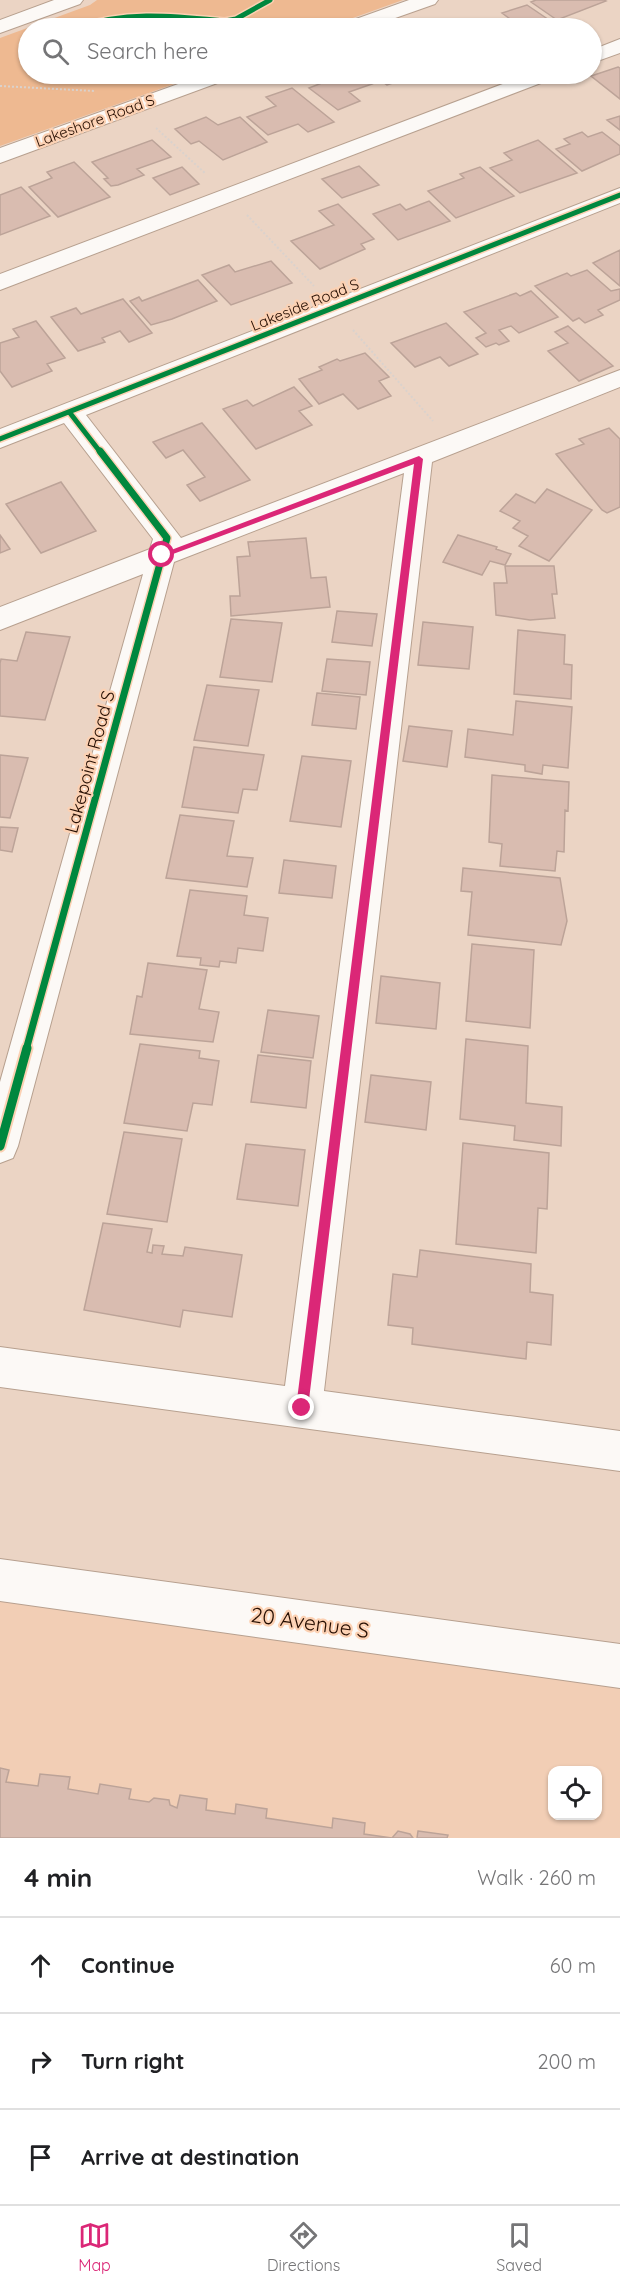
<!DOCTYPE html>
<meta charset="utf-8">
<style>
body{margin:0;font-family:Quicksand,sans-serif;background:#f6f6f6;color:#202124}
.controls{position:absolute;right:18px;bottom:18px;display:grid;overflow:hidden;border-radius:12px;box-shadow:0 2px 4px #0004}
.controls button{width:54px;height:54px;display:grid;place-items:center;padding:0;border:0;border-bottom:2px solid #e0e0e0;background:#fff;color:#202124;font:30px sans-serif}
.stop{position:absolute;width:18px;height:18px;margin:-14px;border:4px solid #db2777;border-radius:50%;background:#fff}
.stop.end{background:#db2777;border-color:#fff;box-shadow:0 2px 6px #0008}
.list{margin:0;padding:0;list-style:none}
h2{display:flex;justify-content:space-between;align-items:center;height:78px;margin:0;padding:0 24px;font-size:26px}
h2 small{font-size:20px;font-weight:400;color:#757577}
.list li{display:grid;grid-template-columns:39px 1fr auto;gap:18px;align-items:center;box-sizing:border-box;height:96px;padding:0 24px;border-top:2px solid #e0e0e0}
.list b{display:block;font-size:22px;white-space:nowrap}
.list em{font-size:20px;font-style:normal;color:#757577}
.icon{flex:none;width:33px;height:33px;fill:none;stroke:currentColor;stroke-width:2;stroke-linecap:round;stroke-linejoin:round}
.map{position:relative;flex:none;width:620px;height:1838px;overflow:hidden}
.search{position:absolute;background:#fff;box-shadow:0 2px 4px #0004;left:18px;right:18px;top:18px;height:66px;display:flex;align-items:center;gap:15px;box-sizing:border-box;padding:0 21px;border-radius:33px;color:#757577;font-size:22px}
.sheet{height:366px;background:#fff}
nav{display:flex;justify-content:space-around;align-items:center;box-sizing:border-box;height:84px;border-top:2px solid #e0e0e0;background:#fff;font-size:16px;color:#757577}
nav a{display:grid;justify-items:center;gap:3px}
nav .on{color:#db2777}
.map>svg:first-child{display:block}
</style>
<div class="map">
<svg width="620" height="1838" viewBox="0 0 620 1838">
<rect width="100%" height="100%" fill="#ebd4c4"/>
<path fill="#f2ceb5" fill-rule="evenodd" d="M0 1580 620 1666V1838H0ZM552 1770H598V1816H552Z"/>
<path fill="#eeb991" d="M97 0H403L325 28H28V74H202L0 146V38L90 5Z"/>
<path fill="#d9bcb0" stroke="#bca398" stroke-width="1.5" d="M536 0H604L606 1 557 20 531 2Z
M527 5 552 22 534 28 482 27 510 19 502 13Z
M618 67 620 68V99L591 76Z
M358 74 372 84 349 92 360 101 338 110 309 88 332 79 335 81Z
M371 74H419L387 85Z
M292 88 334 122 308 132 298 124 268 135 247 117 276 106 266 97Z
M620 116V130L607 120Z
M206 117 218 125 240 117 267 142 223 160 199 141 191 144 175 129Z
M582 132 588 137 602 132 620 146V154L582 171 556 149 570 144 564 139Z
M152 140 171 157 137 169 144 175 118 185 111 186 104 179 108 178 92 162Z
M538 140 577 173 520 193 490 168 512 160 504 153Z
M74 162 110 197 58 217 29 187 52 178 47 172Z
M359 166 379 185 342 198 322 179Z
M182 167 199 184 170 195 153 178Z
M480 167 514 196 456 218 428 191 464 178 460 174Z
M21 187 50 216 0 235V195Z
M429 201 450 221 398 240 373 214 400 204 406 210Z
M338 204 374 239 361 244 365 249 320 269 291 241 334 225 319 211Z
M620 250V286L593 263Z
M271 261 292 283 231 305 202 275 229 265 235 272Z
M587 270 611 291 620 289V300L598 310 603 315 585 323 579 318 573 321 535 286 567 273 571 276Z
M198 280 217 301 172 319 151 325 130 301 139 297 142 301Z
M531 291 558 317 519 333 511 326 499 330 509 341 499 345 496 343 486 347 476 338 486 333 464 312 516 293 520 296Z
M123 299 152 333 129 342 120 331 102 338 105 342 78 351 51 317 76 308 81 314Z
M36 321 65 358 47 364 52 371 12 387 0 371V343L19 337 13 329Z
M446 323 478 354 449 366 440 357 415 367 391 343Z
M568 326 613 366 579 381 548 351 568 343 555 332Z
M365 353 389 377 379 381 391 396 358 409 343 394 319 404 299 379 322 370 319 367 337 359 340 361Z
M294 387 312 406 299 411 312 425 256 449 223 409 247 400 253 406Z
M202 423 250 480 200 501 187 485 205 477 183 450 166 458 153 442Z
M609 428 620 439V507L607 513 602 510 556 454 584 444 579 439Z
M61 482 96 531 41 553 6 504Z
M547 489 592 510 549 561 519 546 528 536 513 528 520 521 500 511 516 494 535 503Z
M0 535 10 549 0 553Z
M458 535 497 547 496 549 511 554 505 565 490 561 482 575 443 562Z
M306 538 311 578 326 577 330 607 231 616 230 596H240L237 557 250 556 248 542Z
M505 566H554L557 594H552L555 618 530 620 496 615 494 583H507Z
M337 611 377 614 372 646 332 642Z
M231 619 282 623 272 682 220 677Z
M423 622 473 627 469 669 418 665Z
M518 630 565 635 564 664 572 665 571 699 514 694Z
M26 632 70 637 45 720 0 716V663L1 659 17 661Z
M327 659 370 662 366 695 322 691Z
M207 685 259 690 248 746 194 740Z
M317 693 360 697 356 729 312 725Z
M516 701 572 707 568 768 543 765 542 774 525 771V765L465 757 468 729 513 735Z
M409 726 452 731 447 767 403 761Z
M194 747 264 755 257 790 243 789 238 813 182 807Z
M0 755 28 758 10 818 0 817Z
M302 756 351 761 341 827 290 821Z
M492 775 569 782 568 811 565 810 564 852 557 851 555 871 500 866 502 844 489 842Z
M180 815 234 821 227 856 253 858 247 887 166 878Z
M0 827 18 828 12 852 0 850Z
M284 860 336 866 332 898 279 893Z
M463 868 560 878 567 921 561 945 468 935 472 892 461 891Z
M190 890 247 896 244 915 268 918 263 951 238 948 236 963 220 961 219 967 200 965 201 958 177 956Z
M472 944 534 950 530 1028 466 1021Z
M148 963 207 970 199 1009 219 1012 213 1042 130 1034 137 996 142 997Z
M381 976 440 983 436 1029 376 1023Z
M268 1010 319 1016 313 1058 261 1052Z
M466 1039 528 1046 526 1103 562 1107 561 1146 514 1140 515 1126 460 1119Z
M140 1044 200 1051 199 1058 219 1061 212 1105 193 1103 187 1131 124 1123Z
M258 1055 311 1061 306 1108 251 1102Z
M371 1075 431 1082 426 1130 365 1122Z
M124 1132 182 1139 167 1222 107 1214Z
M463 1143 549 1153 547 1209 538 1208 536 1253 456 1244Z
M246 1144 305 1150 298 1206 237 1199Z
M103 1223 152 1229 147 1252 152 1253 153 1245 164 1246 162 1254 183 1256 185 1247 242 1255 232 1317 183 1310 180 1327 84 1310Z
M420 1250 531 1264 530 1292 553 1295 551 1345 527 1342 526 1359 412 1344 413 1328 388 1325 393 1274 417 1277Z
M0 1768 9 1770 6 1782 38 1786 40 1774 70 1777 68 1789 98 1794 100 1784 131 1789 129 1799 149 1802 154 1798 169 1800 170 1805 177 1808 180 1795 207 1799 206 1810 235 1814 236 1804 267 1809 266 1818 332 1828 333 1818 365 1823 364 1834 392 1838 398 1831 410 1834 413 1838H0Z
M418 1831 448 1835 447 1838H417Z"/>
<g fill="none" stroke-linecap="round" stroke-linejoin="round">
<g stroke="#b7a08f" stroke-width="2">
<path id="minor" d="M54 0H83L80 4 0 33V20Z
M409 0H438L435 4 367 28H339L342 24Z
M620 39V53L592 63V50Z
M206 74H235L231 78 0 163V148Z
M529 74H558L554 78 0 290V274Z
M620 188V203L86 415 181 538 620 370V387L432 462 324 1391 620 1431V1471L0 1387V1347L285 1386 404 473 174 562 18 1146 13 1158 0 1163V1082L143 574 0 630V607L150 549 153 539 64 423 0 448V429Z
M0 1559 620 1644V1688L0 1601Z"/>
</g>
<path stroke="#dad2cd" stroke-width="2" stroke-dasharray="2 2" stroke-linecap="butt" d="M0 86 95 91
M156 128 206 174
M247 215 314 286
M353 330 433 421"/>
<use href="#minor" fill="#fcf9f6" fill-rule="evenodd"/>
<g stroke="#fcd1b3" stroke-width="8">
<path id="cycleway-far2" d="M76 28C126 10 174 16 225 21L236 19 270 0
M70 413 101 453
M0 439 620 195"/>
</g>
<g stroke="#fcd1b3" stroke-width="10">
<path id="cycleway-far1" d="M26 1050 167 538 100 451"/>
</g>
<g stroke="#fcd1b3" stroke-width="13">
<path id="cycleway" d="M0 1146 27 1048"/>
</g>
<use href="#cycleway-far2" stroke="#00873e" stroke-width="5"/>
<use href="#cycleway-far1" stroke="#00873e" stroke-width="7"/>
<use href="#cycleway" stroke="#00873e" stroke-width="9"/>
</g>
<path fill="#db2777" d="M419 456 423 459 308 1408 302 1414 296 1408 414 464 165 557 158 555Z"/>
<g text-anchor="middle" stroke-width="4.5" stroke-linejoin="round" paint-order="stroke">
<g font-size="15" fill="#250d00" stroke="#fcd1b3">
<text transform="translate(95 121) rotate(-20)" y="5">Lakeshore Road S</text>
<text transform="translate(305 305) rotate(-22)" y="5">Lakeside Road S</text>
</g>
<g font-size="18" fill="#250d00" stroke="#fcd1b3">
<text transform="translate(90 762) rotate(-75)" y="6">Lakepoint Road S</text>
</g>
<g font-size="21" fill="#250d00" stroke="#fcd1b3">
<text transform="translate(310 1623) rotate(8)" y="7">20 Avenue S</text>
</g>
</g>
</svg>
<div class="controls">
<button><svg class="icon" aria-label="locate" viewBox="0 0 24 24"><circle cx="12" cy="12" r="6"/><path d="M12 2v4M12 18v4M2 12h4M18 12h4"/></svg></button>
</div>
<div class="stop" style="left:162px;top:555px"></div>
<div class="stop end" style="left:302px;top:1408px"></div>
<div class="search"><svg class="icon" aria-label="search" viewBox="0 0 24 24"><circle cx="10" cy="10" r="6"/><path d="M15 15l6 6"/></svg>Search here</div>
</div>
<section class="sheet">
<h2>4 min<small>Walk · 260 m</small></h2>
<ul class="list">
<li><svg class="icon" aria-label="ahead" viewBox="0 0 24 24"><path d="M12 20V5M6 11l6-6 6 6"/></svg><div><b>Continue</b></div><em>60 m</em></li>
<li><svg class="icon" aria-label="right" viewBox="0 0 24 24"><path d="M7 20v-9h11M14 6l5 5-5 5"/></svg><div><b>Turn right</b></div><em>200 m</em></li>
<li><svg class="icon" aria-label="arrive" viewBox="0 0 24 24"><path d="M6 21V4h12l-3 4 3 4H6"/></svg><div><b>Arrive at destination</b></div></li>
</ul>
</section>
<nav>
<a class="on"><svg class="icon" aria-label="map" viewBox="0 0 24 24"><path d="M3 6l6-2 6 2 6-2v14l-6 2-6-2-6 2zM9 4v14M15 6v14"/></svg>Map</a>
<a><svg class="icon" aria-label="directions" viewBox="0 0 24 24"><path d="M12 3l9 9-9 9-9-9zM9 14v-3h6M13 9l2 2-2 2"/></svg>Directions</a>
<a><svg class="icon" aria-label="saved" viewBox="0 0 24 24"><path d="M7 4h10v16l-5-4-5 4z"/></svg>Saved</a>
</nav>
